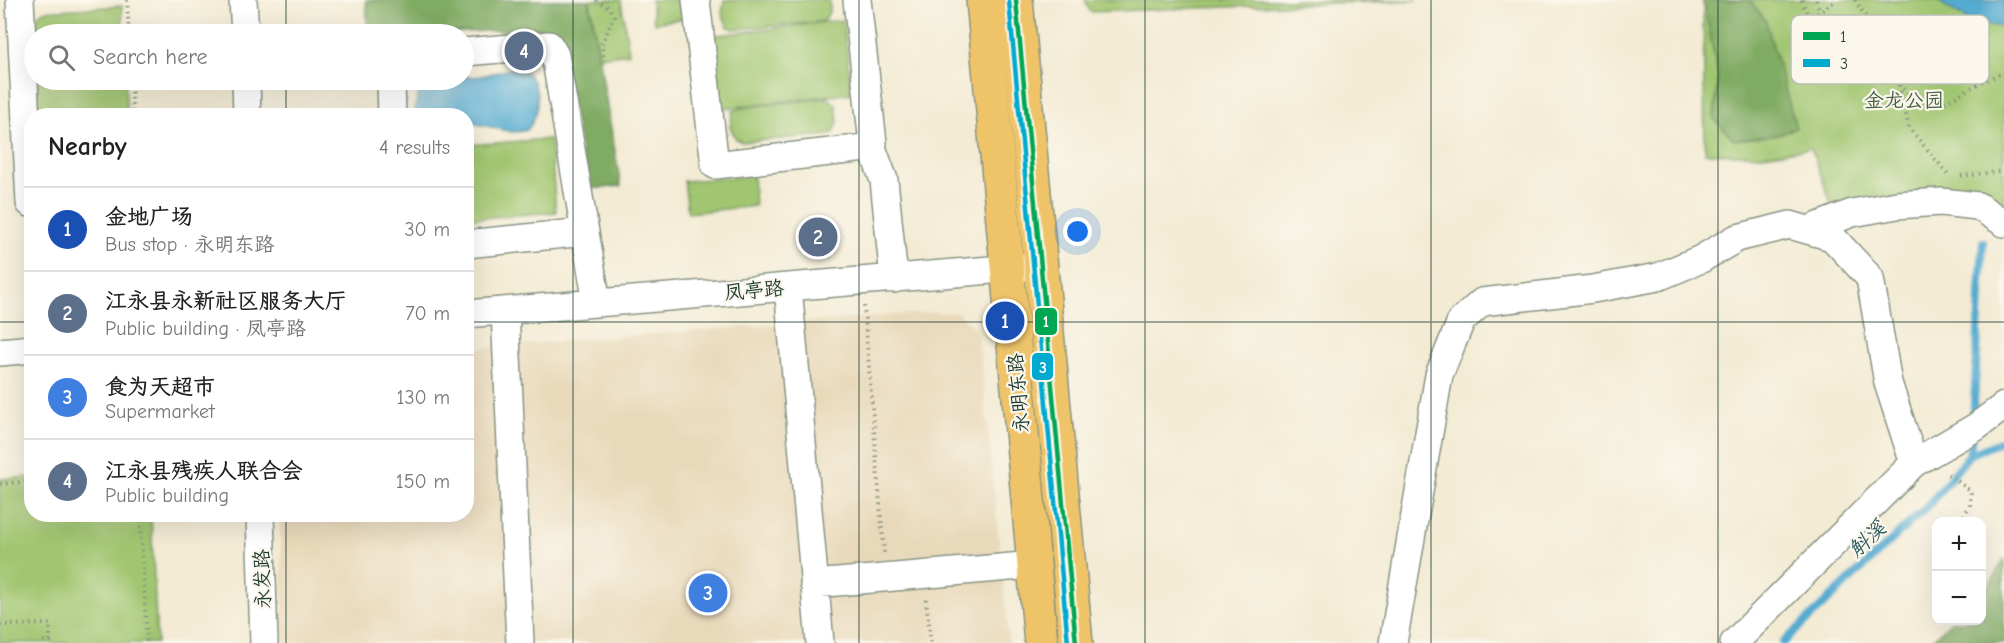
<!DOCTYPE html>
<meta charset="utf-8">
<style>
body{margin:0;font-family:"Comic Neue","LXGW WenKai TC",sans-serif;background:#f2f2f2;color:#222}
.controls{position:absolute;right:18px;bottom:18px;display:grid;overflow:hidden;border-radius:12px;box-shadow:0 6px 24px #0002}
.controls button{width:54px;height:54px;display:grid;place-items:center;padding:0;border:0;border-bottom:2px solid #e0e0e0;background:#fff;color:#222;font:30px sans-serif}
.you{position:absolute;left:1078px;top:232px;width:21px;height:21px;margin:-15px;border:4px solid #fff;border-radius:50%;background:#1a73e8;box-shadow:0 0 0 9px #1a73e833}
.badge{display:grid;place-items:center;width:39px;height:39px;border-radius:50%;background:#d1495b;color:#fff;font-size:20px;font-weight:700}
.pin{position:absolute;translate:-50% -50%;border:3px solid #fff;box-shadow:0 2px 6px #0006}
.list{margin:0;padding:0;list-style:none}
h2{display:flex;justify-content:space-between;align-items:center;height:78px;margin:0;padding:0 24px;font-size:26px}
h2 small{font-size:20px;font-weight:400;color:#767676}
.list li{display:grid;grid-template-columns:39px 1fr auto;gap:18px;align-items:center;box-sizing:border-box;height:84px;padding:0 24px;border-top:2px solid #e0e0e0}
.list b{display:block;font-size:22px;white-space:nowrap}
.list p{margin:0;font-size:20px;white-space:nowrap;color:#767676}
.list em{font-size:20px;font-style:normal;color:#767676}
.icon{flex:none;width:33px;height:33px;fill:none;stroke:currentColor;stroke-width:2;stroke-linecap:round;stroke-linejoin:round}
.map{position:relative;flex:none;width:2004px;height:643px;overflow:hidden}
.search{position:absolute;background:#fff;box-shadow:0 6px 24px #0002;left:24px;top:24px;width:450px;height:66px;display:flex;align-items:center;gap:15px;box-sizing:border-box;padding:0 21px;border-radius:33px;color:#767676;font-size:22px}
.panel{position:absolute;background:#fff;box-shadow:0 6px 24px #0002;left:24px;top:108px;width:450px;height:414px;border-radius:24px}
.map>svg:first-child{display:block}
</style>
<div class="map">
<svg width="2004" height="643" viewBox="0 0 2004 643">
<rect width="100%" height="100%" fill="#fbf7ec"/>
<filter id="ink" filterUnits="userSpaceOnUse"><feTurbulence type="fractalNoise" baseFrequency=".0167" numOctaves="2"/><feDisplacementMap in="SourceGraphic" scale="12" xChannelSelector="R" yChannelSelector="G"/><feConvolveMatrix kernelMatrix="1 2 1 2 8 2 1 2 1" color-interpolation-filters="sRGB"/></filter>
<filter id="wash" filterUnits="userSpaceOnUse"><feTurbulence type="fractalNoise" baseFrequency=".008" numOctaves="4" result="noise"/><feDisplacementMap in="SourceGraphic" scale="24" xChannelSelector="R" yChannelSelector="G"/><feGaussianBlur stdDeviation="1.35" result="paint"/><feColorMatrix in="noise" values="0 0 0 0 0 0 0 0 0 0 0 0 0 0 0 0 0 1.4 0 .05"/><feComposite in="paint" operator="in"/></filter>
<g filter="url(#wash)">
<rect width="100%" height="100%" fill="#f3ebd4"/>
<path fill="#e8d9ba" d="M935 312 958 313 978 332 1009 643H284L280 515 466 514 467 349Z"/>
<path fill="#a1c671" stroke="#608252" stroke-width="1.5" d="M590 0H621L629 53 599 57Z
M651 0H684L686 18 654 23Z
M724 0H829L830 9 826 19 820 22 734 29 728 27 722 14Z
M1085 0H1418L1090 12Z
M1703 0H2004V222L1973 208 1833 209 1811 148 1763 155 1705 153Z
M122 6 123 34H34L36 17 43 11Z
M843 20 852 93 719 109 710 36Z
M36 80H125L127 115H37Z
M828 98 836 105 838 122 834 132 828 135 742 142 736 139 730 127 733 111 740 108Z
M550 139 556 212 467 219V145Z
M753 176 755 206 688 213 684 181Z
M31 477 32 514 151 515 157 643H0V479Z"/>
<path fill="#80ab63" stroke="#50744c" stroke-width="1.5" d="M366 0H589L621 186 588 189 558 30 545 28 427 34H368Z
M1703 0H1750L1766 21 1796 128 1772 136 1734 140 1714 119 1718 75Z
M2004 559V643H1928L1952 621 1982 620V592L1989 585Z"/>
<path fill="#54abd1" stroke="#3a7482" stroke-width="1.5" d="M1936 0H2004V26L1976 25Z
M518 68C542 77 542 113 527 130 505 137 487 121 467 124L466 116 416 115 415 107 422 80H464V76C481 80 499 69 518 68Z"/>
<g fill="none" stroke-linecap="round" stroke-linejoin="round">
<path stroke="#54abd1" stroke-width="8" d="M1973 421 1983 242
M1969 455 2004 440
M1783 643 1929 505 1969 455 1972 437"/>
</g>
</g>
<g filter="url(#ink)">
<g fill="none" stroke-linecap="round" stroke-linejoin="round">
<g stroke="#899484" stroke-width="30">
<path id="minor" d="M20 0 30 203
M243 0 245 34
M696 0 715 165 866 148 873 143 857 0
M464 52 549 45 555 55 597 303
M246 80 247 116
M391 80 392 116
M871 145 884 180 894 279
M1808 230 1852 213 1897 205 1941 202 1978 206 2004 223
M466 244 585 232
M788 287 820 643
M505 311 520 643
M466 314 1027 267
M0 352 32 349
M1914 463 1976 427 2004 406
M260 514 264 643
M814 584 1033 565
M1393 643 1439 375 1461 321 1482 302 1593 289 1658 277 1701 259 1737 238 1790 225 1832 237 1870 278 1888 383 1914 463 1734 643"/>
</g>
<g stroke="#899484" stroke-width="36">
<path id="major" d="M983 0 1041 643
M1016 0 1076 643"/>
</g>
<path stroke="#899484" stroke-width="4" stroke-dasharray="1.5 4.5" stroke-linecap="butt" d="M127 0 129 34
M596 0 610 8 614 16 602 44 604 61
M1801 0 1810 19 1836 0
M1816 0 1820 11
M1855 0 1869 22 1899 84 1909 128 1948 174
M131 80 133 116
M1899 84 1916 102 1942 104 1983 81 2004 73
M1961 176 2004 171
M864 306 884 553
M1948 474 1971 491 1970 506 1959 522
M0 484 32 481
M140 514 147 643
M926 599 931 643
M0 625 50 624V641H42"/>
<use href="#minor" stroke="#fff" stroke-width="27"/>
<use href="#major" stroke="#efc469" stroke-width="33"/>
<g stroke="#fbf7ec" stroke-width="9">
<path id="bus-1" d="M1016 0 1076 643"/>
</g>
<g stroke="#fbf7ec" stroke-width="9">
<path id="bus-2" d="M1009 1 1068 643"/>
</g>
<use href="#bus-1" stroke="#00a651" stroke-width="4.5"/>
<use href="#bus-2" stroke="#00a9ce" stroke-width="4.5"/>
</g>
</g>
<path fill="none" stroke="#1f3d34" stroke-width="1.5" stroke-opacity="0.55" d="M286 0V34M573 0V643M859 0V643M1145 0V643M1431 0V643M1718 0V643M286 80V116M0 322H32M466 322H2004M286 514V643"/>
<g text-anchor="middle" stroke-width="4.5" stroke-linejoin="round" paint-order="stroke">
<g font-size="20" fill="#405f43" stroke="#fbf7ec">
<text x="1904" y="107">金龙公园</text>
</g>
<g font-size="20" fill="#1f3d34" stroke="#fbf7ec">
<text transform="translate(754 290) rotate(-5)" y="7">凤亭路</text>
<text transform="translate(1018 393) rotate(-95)" y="7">永明东路</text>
<text transform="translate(262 579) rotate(-92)" y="7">永发路</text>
</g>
<g font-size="21" font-style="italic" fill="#2f5e63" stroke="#fbf7ec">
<text transform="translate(1867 539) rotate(-43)" y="7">斛溪</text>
</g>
</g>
<rect x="1791" y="15" width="198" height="69" rx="9" fill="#fbf7ec" stroke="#b9bfb5" stroke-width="1.5"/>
<rect x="1803" y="32" width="27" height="8" fill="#00a651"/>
<rect x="1803" y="59" width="27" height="8" fill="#00a9ce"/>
<g font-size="16" fill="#1f3d34">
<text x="1840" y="42">1</text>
<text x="1840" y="69">3</text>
</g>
<g stroke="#fbf7ec" stroke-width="2">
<rect x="1034" y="307" width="24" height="29" rx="6" fill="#00a651"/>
<rect x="1031" y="352" width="23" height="29" rx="6" fill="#00a9ce"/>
</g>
<g font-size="16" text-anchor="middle" font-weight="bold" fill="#fff">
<text x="1046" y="327">1</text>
<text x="1043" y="373">3</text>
</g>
</svg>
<div class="controls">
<button>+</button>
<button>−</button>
</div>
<div class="you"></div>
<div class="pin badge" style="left:1005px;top:321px;background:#1a4fb4">1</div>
<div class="pin badge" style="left:818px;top:237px;background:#5c6f8a">2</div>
<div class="pin badge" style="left:708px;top:593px;background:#3f7fe0">3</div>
<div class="pin badge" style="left:524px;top:51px;background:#5c6f8a">4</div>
<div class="search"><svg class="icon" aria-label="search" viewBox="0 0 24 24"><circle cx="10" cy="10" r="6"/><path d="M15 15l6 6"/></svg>Search here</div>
<section class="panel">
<h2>Nearby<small>4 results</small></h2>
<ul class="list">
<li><span class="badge" style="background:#1a4fb4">1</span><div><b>金地广场</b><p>Bus stop · 永明东路</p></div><em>30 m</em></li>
<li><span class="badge" style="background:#5c6f8a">2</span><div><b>江永县永新社区服务大厅</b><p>Public building · 凤亭路</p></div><em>70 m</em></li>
<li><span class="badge" style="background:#3f7fe0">3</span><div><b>食为天超市</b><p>Supermarket</p></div><em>130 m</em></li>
<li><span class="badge" style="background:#5c6f8a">4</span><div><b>江永县残疾人联合会</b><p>Public building</p></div><em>150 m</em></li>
</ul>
</section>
</div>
